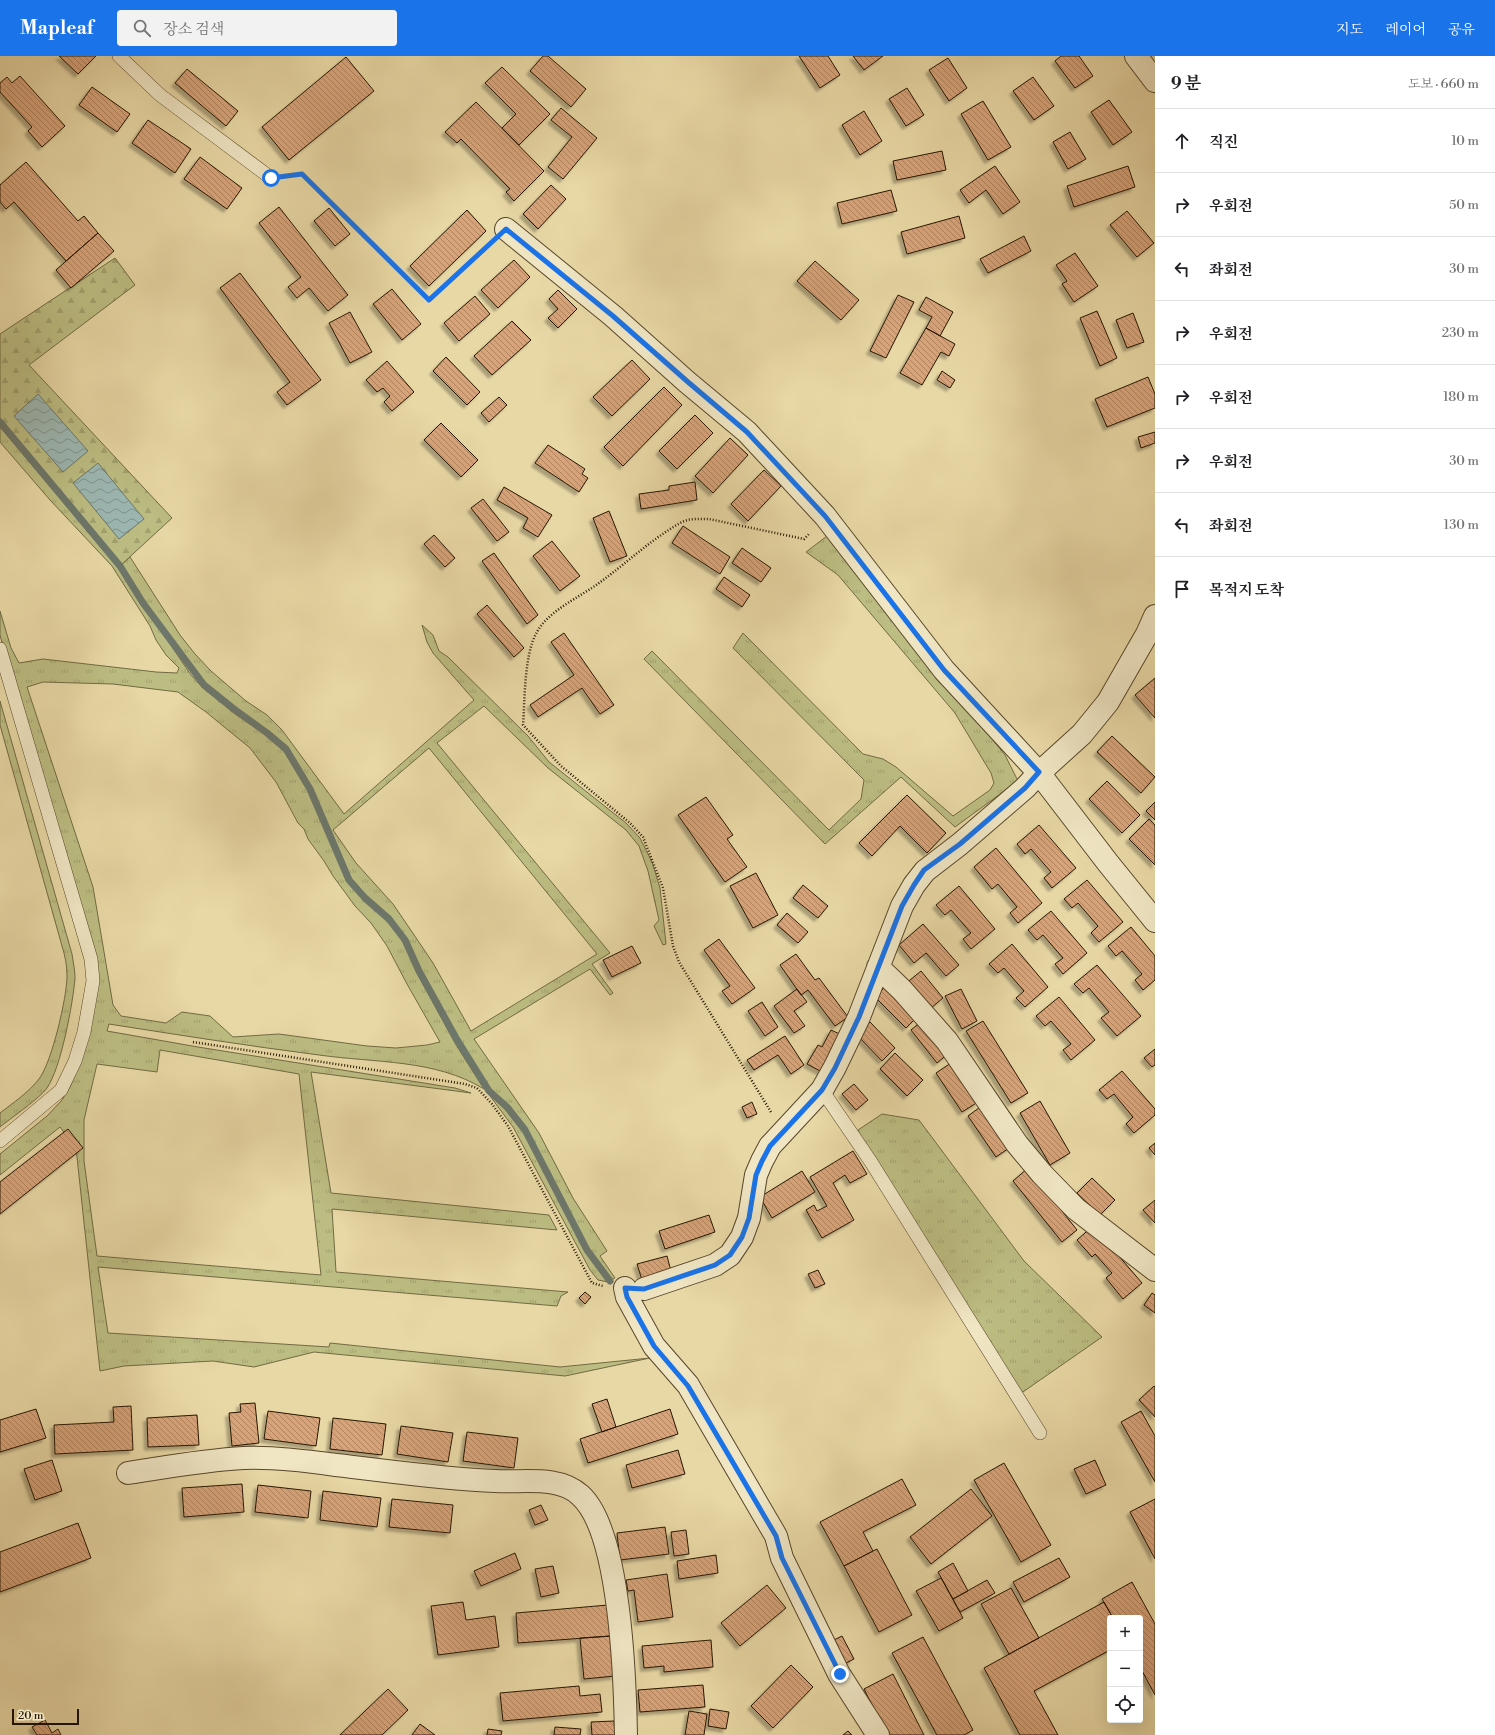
<!DOCTYPE html>
<html lang="ko">
<meta charset="utf-8">
<style>
body{margin:0;font-family:"Libre Bodoni","Noto Serif KR",serif;background:#f2f2f2;color:#202124}
.controls{position:absolute;right:12px;bottom:12px;display:grid;overflow:hidden;border-radius:4px;box-shadow:0 4px 16px #0002}
.controls button{width:36px;height:36px;display:grid;place-items:center;padding:0;border:0;border-bottom:1px solid #e0e0e0;background:#fff;color:#202124;font:20px sans-serif}
.scale{position:absolute;left:12px;bottom:10px;width:67px;box-sizing:border-box;padding-left:4px;border:2px solid #271601;border-top:0;font-size:11px;line-height:14px;white-space:nowrap;color:#271601;-webkit-text-stroke:3px #f0e6c4;paint-order:stroke}
.stop{position:absolute;width:12px;height:12px;margin:-9px;border:3px solid #1a73e8;border-radius:50%;background:#fff}
.stop.end{background:#1a73e8;border-color:#fff;box-shadow:0 1px 4px #0008}
.list{margin:0;padding:0;list-style:none}
h2{display:flex;justify-content:space-between;align-items:center;height:52px;margin:0;padding:0 16px;font-size:17px}
h2 small{font-size:13px;font-weight:400;color:#757577}
.list li{display:grid;grid-template-columns:26px 1fr auto;gap:12px;align-items:center;box-sizing:border-box;height:64px;padding:0 16px;border-top:1px solid #e0e0e0}
.list b{display:block;font-size:15px;white-space:nowrap}
.list em{font-size:13px;font-style:normal;color:#757577}
.icon{flex:none;width:22px;height:22px;fill:none;stroke:currentColor;stroke-width:2;stroke-linecap:round;stroke-linejoin:round}
.map{position:relative;flex:none;width:1155px;height:1679px;overflow:hidden}
header{display:flex;align-items:center;gap:24px;box-sizing:border-box;height:56px;padding:0 20px;background:#1a73e8;color:#fff}
header strong{font-size:19px}
nav{display:flex;gap:22px;margin-inline-start:auto;font-size:14px}
.search{width:280px;height:36px;background:#f2f2f2;display:flex;align-items:center;gap:10px;box-sizing:border-box;padding:0 14px;border-radius:4px;color:#757577;font-size:15px}
main{display:flex}
aside{flex:1;background:#fff}
.map>svg:first-child{display:block}
</style>
<header>
<strong>Mapleaf</strong>
<div class="search"><svg class="icon" aria-label="search" viewBox="0 0 24 24"><circle cx="10" cy="10" r="6"/><path d="M15 15l6 6"/></svg>장소 검색</div>
<nav><a>지도</a><a>레이어</a><a>공유</a></nav>
</header>
<main>
<div class="map">
<svg width="1155" height="1679" viewBox="0 0 1155 1679">
<defs>
<pattern id="grass-tufts" width="24" height="20" patternUnits="userSpaceOnUse"><rect width="24" height="20" fill="#bcbd82"/><path d="M3 7l-1-3M5 7V3M7 7l1-3M15 17l-1-3M17 17v-4M19 17l1-3" fill="none" stroke="#a2a26e"/></pattern>
<pattern id="forest-firs" width="22" height="20" patternUnits="userSpaceOnUse"><rect width="22" height="20" fill="#bcbd82"/><path d="M5 1l3.5 6h-7zM16 11l3.5 6h-7z" fill="#a2a26e"/></pattern>
<pattern id="water-waves" width="16" height="10" patternUnits="userSpaceOnUse"><rect width="16" height="10" fill="#9cb7b2"/><path d="M0 5q4-4 8 0t8 0" fill="none" stroke="#7f948e"/></pattern>
<pattern id="building-back-hatch" width="6" height="6" patternUnits="userSpaceOnUse"><rect width="6" height="6" fill="#d8a379"/><path d="M-1 5l2 2M0 0l6 6M5-1l2 2" fill="none" stroke="#af8461"/></pattern>
<filter id="shadow"><feDropShadow dx="-3.5" dy="3.5" stdDeviation="1" flood-color="#0004"/></filter>
</defs>
<rect width="100%" height="100%" fill="#e8d8a5"/>
<filter id="stains"><feTurbulence type="fractalNoise" baseFrequency=".005" numOctaves="4"/><feColorMatrix values="0 0 0 0 .2 0 0 0 0 .09 0 0 0 0 .02 0 0 0 .5 -.17"/></filter>
<radialGradient id="worn" r=".72"><stop offset=".6" stop-color="#630" stop-opacity="0"/><stop offset="1" stop-color="#630" stop-opacity=".3"/></radialGradient>
<path fill="url(#grass-tufts)" stroke="#726a42" fill-rule="evenodd" d="M0 371 118 511 191 619 203 632 235 658 269 681 285 696 308 735 347 825 364 844 388 865 405 887 416 915 456 989 484 1033C435 1003 375 1007 319 999 249 990 179 979 109 968L107 975 198 991 455 1032 471 1037 311 1016 331 1137 549 1159 557 1174 332 1153 336 1216 568 1236 561 1240 557 1250 98 1211 108 1277 329 1291 330 1287 560 1311 650 1302 565 1320 314 1296 254 1311 213 1305 124 1310 100 1315 76 1092 60 1071 0 1119V1098L47 1060 62 1044 70 1031 81 1004 95 942 0 579V555L11 592 19 607 43 603 156 616 177 617 179 612 166 599 156 584 150 570 112 510 50 444 0 386ZM43 626 113 628 178 636 206 656 250 692 276 726 298 767 304 773 308 783 324 805 333 820 355 850 371 867 387 890 407 928 440 986 427 989 396 992 367 990 279 978 233 981 210 960 182 956 166 967 121 960 113 949 93 831 27 631ZM160 994 299 1018 321 1219 97 1200 84 1105V1064L97 1008 157 1016Z
M827 480 1005 699 1018 725 955 771 901 721 825 788 644 603 652 595 829 774 861 743 864 724 733 592 743 577 863 698 883 703 896 711 953 760 990 734 994 727 991 717 955 657 838 519 806 496Z
M130 501 180 579 195 598 211 615 246 645 267 659 282 674 344 758 474 644 433 597 427 586 422 569 433 579 439 595 448 601 528 680 549 706 626 767 640 782 652 806 660 832 666 888 663 889 654 870 659 864 648 815 639 790 626 774 548 712 484 650 437 687 610 897 592 908 613 937 610 939 590 913 474 983 539 1077 573 1142 607 1195 600 1200 615 1222 611 1224 588 1193 527 1073 508 1050 490 1034 457 981 421 915 407 883 390 862 366 841 351 823 311 732 287 692 205 628 144 546 121 509ZM429 692 597 898 471 975 433 907 408 870 393 848 356 807 333 774Z
M0 645 72 898C73 906 75 914 75 922 73 947 61 1012 47 1032 40 1042 11 1062 0 1071V1057C13 1047 29 1036 39 1023 52 1006 67 941 67 920 67 909 65 900 62 890L0 669Z
M487 1036 506 1054 524 1075 586 1196 608 1226 598 1224 590 1214 513 1071Z
M882 1058 919 1064 1024 1205 1102 1281 1020 1338 858 1079V1074Z"/>
<path fill="url(#forest-firs)" stroke="#726a42" d="M115 202 135 229 29 309 172 462 121 509 0 364V278Z"/>
<path fill="url(#water-waves)" stroke="#6d776b" d="M38 338 88 395 63 416 14 360Z
M98 407 144 463 119 483 73 427Z"/>
<g fill="none" stroke-linecap="round" stroke-linejoin="round">
<path stroke="#6d776b" stroke-width="7" d="M0 366 120 510 143 547 204 629 234 653 267 677 286 693 310 733 349 824 365 842 389 863 405 884 419 915 456 982 489 1035 507 1051 525 1074 587 1194 610 1225"/>
</g>
<path fill="url(#building-back-hatch)" stroke="#271601" filter="url(#shadow)" d="M59 0H96L78 18Z
M543 0H548L586 33 571 51 530 15Z
M799 0H828L840 19 820 32Z
M853 0H883L864 14Z
M1061 0H1079L1093 20 1075 32 1055 5Z
M346 1 374 35 289 104 262 71Z
M948 2 967 32 949 45 929 14Z
M502 11 550 58 519 89 502 72 516 58 485 27Z
M187 13 238 55 226 70 175 27Z
M20 20 65 70 42 91 28 75 32 71 0 36V27L7 21 12 27Z
M1033 21 1054 50 1034 64 1013 35Z
M92 31 130 58 117 76 79 49Z
M907 32 924 59 906 70 889 43Z
M1109 44 1132 76 1113 89 1091 56Z
M983 45 1011 91 988 104 961 58Z
M476 46 544 115 514 145 506 136 510 133 461 83 457 87 445 76Z
M561 52 597 82 563 123 548 111 572 81 551 64Z
M864 55 882 85 860 99 842 69Z
M148 64 191 93 175 117 132 87Z
M1070 76 1086 103 1068 113 1053 86Z
M942 95 946 114 897 124 893 105Z
M200 101 242 132 227 153 184 123Z
M26 106 78 165 84 160 98 177 66 205 14 146 6 153 0 146V129Z
M995 110 1020 146 1003 158 986 134 969 147 960 134Z
M1128 110 1135 131 1074 151 1067 130Z
M551 129 566 143 538 173 523 158Z
M891 134 897 155 842 168 837 147Z
M279 151 348 239 328 255 309 232 297 242 288 231 301 221 259 167Z
M329 152 350 178 335 190 314 165Z
M467 154 486 175 429 230 410 210Z
M1127 155 1154 187 1137 201 1110 169Z
M959 160 965 182 907 198 901 176Z
M98 177 114 195 71 232 56 214Z
M1024 180 1031 195 988 217 980 203Z
M1075 197 1098 230 1074 246 1062 228 1067 225 1056 209Z
M514 204 530 221 498 252 481 234Z
M815 205 859 244 841 264 797 225Z
M240 217 321 324 287 349 277 336 290 326 220 232Z
M392 233 421 268 402 284 373 248Z
M558 234 577 253 558 272 548 262 558 253 549 243Z
M898 239 914 246 886 302 870 295Z
M475 240 490 258 459 285 444 267Z
M926 241 953 256 940 280 926 272 932 261 919 254Z
M1097 255 1117 302 1100 310 1080 262Z
M350 256 372 296 350 307 329 267Z
M1133 257 1144 286 1127 292 1116 264Z
M512 265 531 284 492 319 474 300Z
M926 272 955 288 949 300 941 296 922 329 900 317Z
M446 301 480 336 467 349 433 315Z
M632 304 650 323 612 360 593 341Z
M387 305 414 336 392 355 384 346 390 340 383 332 377 336 366 324Z
M942 315 955 324 950 332 937 324Z
M1148 321 1155 338V352L1107 371 1095 343Z
M664 331 682 349 623 410 604 391Z
M499 341 507 349 489 366 481 357Z
M695 359 713 377 677 413 659 395Z
M441 367 478 404 461 421 424 384Z
M1155 376V387L1141 392 1138 381Z
M730 382 748 399 713 437 695 420Z
M548 389 585 413 582 418 588 422 579 436 535 407Z
M764 414 781 430 748 465 731 448Z
M695 426 697 444 641 453 639 438 669 434V430Z
M504 431 552 459 538 481 523 472 528 462 497 444Z
M483 443 509 476 497 485 471 452Z
M609 455 627 500 610 506 593 462Z
M683 470 730 501 720 518 672 487Z
M434 479 455 502 445 511 424 488Z
M552 485 580 520 560 535 533 500Z
M742 492 771 512 761 526 732 507Z
M494 497 538 559 527 568 482 505Z
M724 521 750 539 742 551 716 533Z
M487 549 524 592 514 601 477 558Z
M564 577 614 649 600 658 582 632 538 661 530 649 574 619 551 586Z
M1155 622V662L1135 639Z
M1112 680 1155 721 1141 737 1097 696Z
M1107 725 1140 759 1122 777 1089 743Z
M907 739 946 777 927 797 900 770 872 800 859 787Z
M706 741 733 779 727 783 747 811 725 826 678 759Z
M1155 746V764L1146 755Z
M1149 763 1155 769V809L1129 783Z
M1039 769 1076 812 1052 832 1044 822 1051 816 1031 793 1025 798 1017 788Z
M996 792 1042 847 1018 867 1010 857 1017 851 998 828 992 833 974 811Z
M756 817 778 859 753 872 730 830Z
M1087 824 1123 866 1099 886 1091 877 1098 870 1078 847 1072 852 1064 843Z
M803 829 828 850 818 862 793 842Z
M959 830 995 873 971 893 963 883 971 877 951 854 945 859 936 849Z
M1051 855 1087 897 1063 918 1055 908 1063 902 1043 879 1037 884 1028 874Z
M787 857 808 876 798 887 777 869Z
M923 868 959 909 946 920 926 897 914 907 899 889Z
M1131 871 1155 900V924L1143 934 1135 924 1142 918 1122 895 1116 900 1108 890Z
M719 883 755 932 732 948 722 935 730 930 704 894Z
M1012 888 1048 931 1025 951 1016 942 1024 935 1004 912 998 917 989 908Z
M632 890 641 907 612 921 603 904Z
M796 898 815 924 819 922 848 961 835 970 808 934 801 939 780 909Z
M1097 909 1141 960 1117 980 1101 962 1109 956 1089 932 1083 937 1074 928Z
M921 915 943 942 931 952 909 925Z
M887 929 918 960 906 972 875 941Z
M797 933 807 946 794 955 805 970 794 977 774 950Z
M961 933 977 965 962 973 945 940Z
M1059 941 1095 984 1071 1004 1063 994 1071 988 1051 965 1045 970 1036 960Z
M762 946 778 971 765 980 748 955Z
M923 964 949 997 937 1007 911 974Z
M983 965 1028 1037 1011 1047 966 975Z
M870 966 895 992 882 1005 857 979Z
M831 974 844 980 824 1017 807 1008 818 989 822 991Z
M785 980 804 1009 791 1018 778 999 754 1014 747 1004Z
M1155 993V1009L1152 1011 1144 1002Z
M895 997 923 1024 907 1040 880 1013Z
M951 1007 978 1046 962 1056 936 1017Z
M1122 1015 1155 1053V1059L1134 1077 1126 1068 1133 1061 1114 1038 1107 1043 1099 1034Z
M854 1028 868 1044 856 1054 842 1038Z
M1040 1045 1070 1097 1050 1109 1020 1057Z
M752 1046 757 1058 747 1062 742 1051Z
M983 1049 1012 1090 996 1101 968 1060Z
M68 1073 83 1092 0 1158V1126Z
M1155 1087V1099L1149 1092Z
M853 1095 867 1118 850 1127 845 1119 833 1127 854 1164 822 1182 806 1154 814 1149 817 1155 827 1150 810 1121Z
M1028 1112 1077 1174 1062 1186 1013 1125Z
M802 1115 815 1136 772 1162 760 1141Z
M1092 1122 1115 1144 1100 1159 1077 1137Z
M1155 1144V1167L1143 1154Z
M709 1159 715 1176 665 1193 659 1175Z
M1093 1170 1142 1227 1123 1243 1106 1222 1112 1217 1095 1198 1092 1201 1077 1184Z
M667 1200 671 1215 642 1224 637 1208Z
M818 1214 825 1228 815 1232 808 1218Z
M585 1236 591 1241 585 1248 579 1242Z
M1152 1237 1155 1239V1257L1144 1249Z
M1154 1330 1155 1331V1361L1139 1344Z
M607 1343 616 1371 602 1376 592 1348Z
M255 1347 259 1387 232 1390 229 1357 241 1356 240 1348Z
M131 1350 133 1394 55 1398 54 1369 114 1366 113 1351Z
M36 1353 46 1382 0 1396V1364Z
M670 1353 678 1378 588 1407 580 1383Z
M268 1355 320 1362 316 1390 264 1383Z
M1141 1355 1155 1380V1426L1121 1366Z
M197 1359 199 1389 148 1391 147 1362Z
M333 1362 386 1368 382 1399 330 1393Z
M401 1370 453 1377 448 1406 397 1398Z
M467 1376 518 1382 514 1412 463 1405Z
M678 1394 685 1418 632 1432 626 1409Z
M52 1404 62 1435 35 1444 24 1413Z
M1095 1404 1106 1429 1086 1438 1074 1413Z
M1004 1407 1051 1489 1021 1506 974 1424Z
M902 1423 916 1449 863 1476 873 1495 844 1510 820 1466Z
M242 1428 244 1456 184 1461 182 1432Z
M258 1429 311 1435 308 1462 255 1456Z
M971 1433 992 1460 931 1508 910 1481Z
M323 1435 381 1442 377 1471 320 1464Z
M392 1443 453 1449 450 1477 389 1471Z
M1155 1443V1503L1130 1456Z
M541 1449 548 1464 535 1469 529 1454Z
M78 1467 91 1502 0 1536V1496Z
M665 1471 669 1498 620 1504 617 1477Z
M686 1474 689 1498 674 1500 671 1476Z
M877 1493 912 1559 879 1576 844 1510Z
M515 1497 521 1513 481 1530 474 1515Z
M716 1499 718 1517 679 1523 677 1505Z
M1059 1502 1070 1521 1024 1546 1013 1526Z
M953 1507 968 1535 953 1543 938 1516Z
M553 1510 559 1537 541 1541 535 1513Z
M667 1518 673 1561 638 1566 634 1534 628 1535 626 1524Z
M941 1522 963 1562 939 1575 916 1535Z
M987 1524 995 1537 960 1556 953 1543Z
M1132 1526 1155 1568V1639L1140 1611V1562H1113L1102 1543Z
M767 1529 786 1552 740 1590 721 1567Z
M1011 1532 1039 1582 1009 1598 981 1548Z
M463 1546 466 1564 495 1560 499 1591 438 1599 431 1550Z
M1104 1546 1113 1562H1110V1594L1034 1635 1058 1679H1020L984 1612Z
M608 1549 611 1580 518 1587 516 1557Z
M611 1580 615 1620 584 1623 580 1582Z
M842 1580 854 1603 844 1608 832 1585Z
M923 1581 973 1674 964 1679H937L892 1597Z
M711 1584 713 1611 664 1616V1610L644 1612 642 1590Z
M791 1609 813 1631 773 1672 751 1650Z
M893 1618 924 1679H887L864 1633Z
M703 1629 705 1651 640 1656 638 1634Z
M579 1630 580 1640 600 1638 602 1656 503 1665 500 1637Z
M388 1633 408 1654 382 1679H340Z
M710 1653 729 1656 726 1673 708 1670Z
M689 1655 707 1658 704 1679H685Z
M45 1664 52 1677 58 1673 61 1679H37L32 1671Z
M614 1665 615 1679H592L591 1666Z
M420 1668 435 1679H412Z
M555 1671 581 1673 580 1679H554Z
M488 1673 502 1675 501 1679H487Z
M848 1675 852 1679H843Z"/>
<g fill="none" stroke-linecap="round" stroke-linejoin="round">
<g stroke="#57462a" stroke-width="14">
<path id="service" d="M119 0 160 39 271 122
M0 593 91 903 93 925 84 976 75 1005 61 1034 0 1085
M822 1034 871 1106 1040 1377"/>
</g>
<g stroke="#57462a" stroke-width="24">
<path id="minor" d="M506 173 613 260 687 326 747 376 825 460 944 614 1039 717 1108 807 1155 865
M878 911 902 934 947 985 1017 1088 1042 1118 1076 1153 1155 1214
M625 1232 627 1241 654 1290 688 1329 776 1480 782 1502 839 1618 878 1679
M644 1233 715 1209 730 1199 742 1181 749 1162 756 1119 762 1105 770 1090 822 1034 835 1011 859 961 902 850 914 829 925 815 960 788 1025 732 1039 717 1082 678 1108 646 1147 578 1155 560
M128 1417C167 1411 205 1404 244 1402 275 1401 306 1405 336 1409 389 1415 442 1423 495 1425 523 1427 558 1419 580 1439 621 1475 625 1625 626 1679"/>
</g>
<g stroke="#57462a" stroke-width="24">
<path id="tertiary" d="M1136 0 1155 25"/>
</g>
<path stroke="#271601" stroke-width="2.5" stroke-dasharray="1 2" stroke-linecap="butt" d="M288 120 302 118 429 244 490 187
M193 986 465 1028 477 1032 492 1048 508 1070 592 1227 603 1230
M771 1056 679 906 673 890 663 832 643 781 630 767 561 710 523 669C525 643 524 598 537 576 548 555 580 541 599 527 627 507 651 483 682 466 690 462 700 463 709 463L804 483 810 477"/>
<use href="#service" stroke="#f0e6c4" stroke-width="13"/>
<use href="#minor" stroke="#f0e6c4" stroke-width="22"/>
<use href="#tertiary" stroke="#f0e6c4" stroke-width="22"/>
</g>
<g fill="none" stroke-linecap="round" stroke-linejoin="round">
<path stroke="#1a73e8" stroke-width="5" d="M271 122 302 118 429 244 506 173 613 260 688 326 747 376 825 460 944 614 1039 716 1025 732 960 788 924 814 914 829 902 850 859 961 835 1012 822 1034 770 1090 762 1105 756 1119 749 1162 742 1181 730 1199 715 1209 644 1233 625 1232 627 1241 654 1290 688 1330 776 1480 782 1502 840 1618"/>
</g>
<rect width="100%" height="100%" filter="url(#stains)"/>
<rect width="100%" height="100%" fill="url(#worn)"/>
</svg>
<div class="controls">
<button>+</button>
<button>−</button>
<button><svg class="icon" aria-label="locate" viewBox="0 0 24 24"><circle cx="12" cy="12" r="6"/><path d="M12 2v4M12 18v4M2 12h4M18 12h4"/></svg></button>
</div>
<div class="scale">20 m</div>
<div class="stop" style="left:271px;top:122px"></div>
<div class="stop end" style="left:840px;top:1618px"></div>
</div>
<aside>
<h2>9 분<small>도보 · 660 m</small></h2>
<ul class="list">
<li><svg class="icon" aria-label="ahead" viewBox="0 0 24 24"><path d="M12 20V5M6 11l6-6 6 6"/></svg><div><b>직진</b></div><em>10 m</em></li>
<li><svg class="icon" aria-label="right" viewBox="0 0 24 24"><path d="M7 20v-9h11M14 6l5 5-5 5"/></svg><div><b>우회전</b></div><em>50 m</em></li>
<li><svg class="icon" aria-label="left" viewBox="0 0 24 24"><path d="M17 20v-9H6M10 6l-5 5 5 5"/></svg><div><b>좌회전</b></div><em>30 m</em></li>
<li><svg class="icon" aria-label="right" viewBox="0 0 24 24"><path d="M7 20v-9h11M14 6l5 5-5 5"/></svg><div><b>우회전</b></div><em>230 m</em></li>
<li><svg class="icon" aria-label="right" viewBox="0 0 24 24"><path d="M7 20v-9h11M14 6l5 5-5 5"/></svg><div><b>우회전</b></div><em>180 m</em></li>
<li><svg class="icon" aria-label="right" viewBox="0 0 24 24"><path d="M7 20v-9h11M14 6l5 5-5 5"/></svg><div><b>우회전</b></div><em>30 m</em></li>
<li><svg class="icon" aria-label="left" viewBox="0 0 24 24"><path d="M17 20v-9H6M10 6l-5 5 5 5"/></svg><div><b>좌회전</b></div><em>130 m</em></li>
<li><svg class="icon" aria-label="arrive" viewBox="0 0 24 24"><path d="M6 21V4h12l-3 4 3 4H6"/></svg><div><b>목적지 도착</b></div></li>
</ul>
</aside>
</main>
